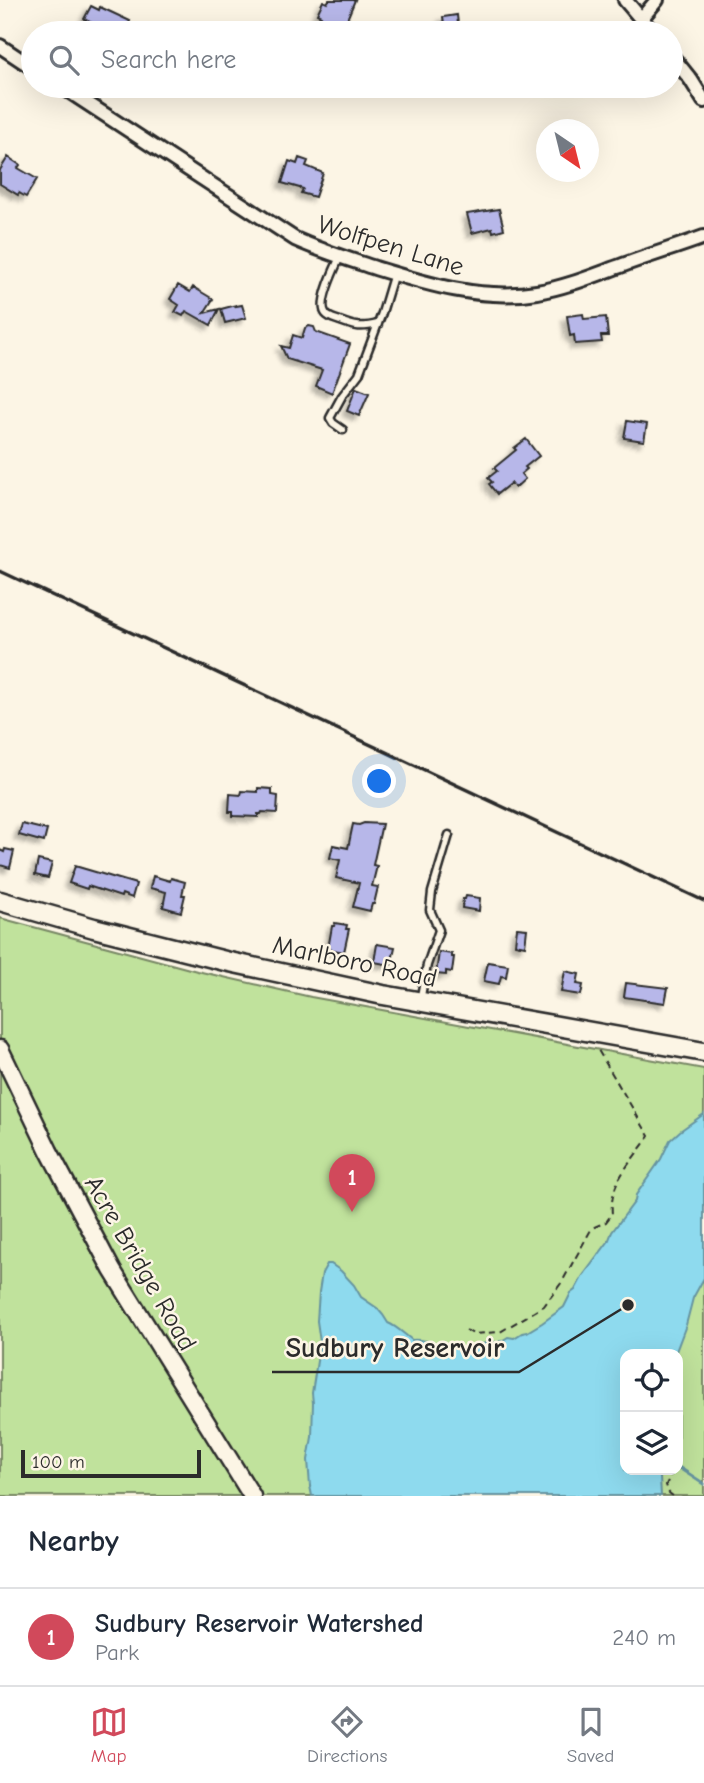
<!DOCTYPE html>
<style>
body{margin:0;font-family:"Comic Neue",sans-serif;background:#f2f2f3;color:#1f2937}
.controls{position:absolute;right:21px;bottom:21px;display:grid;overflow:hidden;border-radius:14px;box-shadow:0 7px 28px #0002}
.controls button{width:63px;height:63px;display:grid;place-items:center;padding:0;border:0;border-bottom:2px solid #e0e1e3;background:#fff;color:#1f2937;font:35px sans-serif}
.compass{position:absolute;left:536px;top:119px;width:63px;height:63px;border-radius:50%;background:#fff;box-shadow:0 7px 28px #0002;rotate:145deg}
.scale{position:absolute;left:21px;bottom:18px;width:180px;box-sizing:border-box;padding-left:7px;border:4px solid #2b2b2b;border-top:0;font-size:19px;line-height:24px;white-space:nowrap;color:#2b2b2b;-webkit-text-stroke:5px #fcf5e5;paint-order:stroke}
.you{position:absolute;left:380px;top:782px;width:24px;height:24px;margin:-18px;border:5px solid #fff;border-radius:50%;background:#1a73e8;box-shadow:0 0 0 10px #1a73e833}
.badge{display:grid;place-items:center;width:46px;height:46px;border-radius:50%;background:#d1495b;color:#fff;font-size:23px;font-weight:700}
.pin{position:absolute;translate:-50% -58px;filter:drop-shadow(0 2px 4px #0008)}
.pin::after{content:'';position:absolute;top:37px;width:24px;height:21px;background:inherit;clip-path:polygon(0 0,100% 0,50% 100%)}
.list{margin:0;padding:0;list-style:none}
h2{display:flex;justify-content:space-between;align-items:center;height:91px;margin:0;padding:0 28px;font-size:30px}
h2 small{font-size:23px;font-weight:400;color:#747a83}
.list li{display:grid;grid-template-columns:46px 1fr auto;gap:21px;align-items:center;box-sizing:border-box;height:98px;padding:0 28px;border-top:2px solid #e0e1e3}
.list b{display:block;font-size:26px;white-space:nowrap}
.list p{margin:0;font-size:23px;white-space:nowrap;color:#747a83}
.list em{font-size:23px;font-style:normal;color:#747a83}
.icon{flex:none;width:38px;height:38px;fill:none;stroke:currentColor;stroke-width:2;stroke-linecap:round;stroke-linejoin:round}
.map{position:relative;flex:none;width:704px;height:1496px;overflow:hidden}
.search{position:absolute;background:#fff;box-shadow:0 7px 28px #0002;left:21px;right:21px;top:21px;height:77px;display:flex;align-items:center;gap:18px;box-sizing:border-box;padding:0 24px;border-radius:38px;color:#747a83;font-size:26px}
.sheet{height:189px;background:#fff}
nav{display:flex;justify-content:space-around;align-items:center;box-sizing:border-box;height:98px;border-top:2px solid #e0e1e3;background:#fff;font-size:19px;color:#747a83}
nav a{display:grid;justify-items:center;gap:4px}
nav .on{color:#d1495b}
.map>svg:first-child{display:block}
</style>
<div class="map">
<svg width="704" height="1496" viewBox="0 0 704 1496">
<defs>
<filter id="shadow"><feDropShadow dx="-4.5" dy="4.5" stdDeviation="2" flood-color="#0004"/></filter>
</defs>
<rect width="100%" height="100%" fill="#fcf5e5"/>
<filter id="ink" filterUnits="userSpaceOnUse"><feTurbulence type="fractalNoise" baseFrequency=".0143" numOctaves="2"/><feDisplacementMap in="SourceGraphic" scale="14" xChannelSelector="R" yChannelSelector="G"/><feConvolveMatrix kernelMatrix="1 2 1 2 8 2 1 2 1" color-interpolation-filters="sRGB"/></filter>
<g filter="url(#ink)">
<path fill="#c0e29c" stroke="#768664" stroke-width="2" fill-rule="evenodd" d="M0 918 197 971 311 997 704 1069V1496H0ZM625 1354H678V1470H625Z"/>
<path fill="#8edaee" stroke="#6694a0" stroke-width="2" d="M704 1114V1278L693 1298 686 1325 675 1354H625V1470H661L660 1478 661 1496H312L310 1486 308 1460 312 1437 313 1403 312 1393 320 1342 317 1321 319 1292 322 1273 327 1264H331L341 1271 354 1285 361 1297 377 1308 383 1315 388 1323C396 1326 404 1334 412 1340 430 1338 448 1350 466 1349 472 1348 477 1345 482 1344 493 1341 497 1345 508 1337L514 1338 522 1333 527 1332 542 1323 564 1307 571 1293 575 1290 582 1277 608 1242 612 1232 635 1201 636 1195 661 1159 670 1140 680 1131Z"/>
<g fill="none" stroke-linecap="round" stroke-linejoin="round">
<path stroke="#6694a0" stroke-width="3.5" d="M678 1467 704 1484"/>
</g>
<path fill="#b7b7e9" stroke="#2b2b2b" stroke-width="2" filter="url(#shadow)" d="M329 0H355L343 29 339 27 337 33H331L317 27 321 16 317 14 323 1 327 3Z
M91 6 99 10 100 7 130 21 124 33H111L84 19Z
M457 15 459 33H445L443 17Z
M8 157 20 165 18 168 37 179 26 197 19 193 18 195 0 184V170Z
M299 158 308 161 306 166 323 173 315 197 301 193 303 189 282 183 289 161 297 164Z
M499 209 504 229 493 232 492 228 472 233 467 214Z
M178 285 190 292 193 287 213 299 204 313 219 309 211 325 186 311 183 316 175 312 179 305 170 299Z
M236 305V306L242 305 246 318 225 323 221 309Z
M583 314 584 319 606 317 608 336H601L602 342 575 344 574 335 570 336 567 316Z
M309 326 314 327 316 332 350 344 332 393 316 386 322 370 287 359 281 346 289 348 293 335 302 338 305 328Z
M356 388 369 393 359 416 347 411Z
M627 421 647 424 644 441 624 438Z
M526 439 539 456 525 467 527 469 521 474 525 479 515 488 511 483 497 494 489 484 492 482 488 478 497 471 494 468 516 450 514 448Z
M258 788 272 789V795L278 796 277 813 262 812 261 814H258V817L233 816V812H229L230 794 241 795 242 791 258 792Z
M364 823 382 824 373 865 377 866 372 886 378 887 374 904H372L370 911 353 907 359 883 336 878 340 860 330 858 333 845 348 848 353 824 359 825Z
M22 824 47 830 44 842 19 835Z
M5 849 14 851 10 868 0 865V850L4 852Z
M38 860 52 863 48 878 35 875Z
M75 866 136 884 132 898 122 894 121 897 88 886 87 889 69 883Z
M153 876 170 881 171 878 185 882 182 895H185L181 912 163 907 166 892 150 888Z
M466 896 480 898 479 911 462 908 463 899H465Z
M335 923 347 925 346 929H349L344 952 328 949 332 926H334Z
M517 928 527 929 525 946 515 944Z
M377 944 395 947 391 965 374 962Z
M439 952 452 954V957H454L452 972 446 971V975L436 974Z
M488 962 508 965 506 977 501 976 499 984 484 981Z
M565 971 579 974 577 984 583 985 581 995 561 992Z
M626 983 668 988 665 1003 624 997Z"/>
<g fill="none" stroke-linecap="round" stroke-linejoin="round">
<g stroke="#2b2b2b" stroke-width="11">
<path id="service" d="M340 257C335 268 317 304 326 314 329 318 335 319 340 321 356 327 361 328 378 324
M343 430 333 423 330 418 342 396 359 374 382 313 394 273
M420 1001 427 965 439 930 430 910 432 892 449 835"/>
</g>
<g stroke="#2b2b2b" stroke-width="18">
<path id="minor" d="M625 0 653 33
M641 19 657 0
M0 46 33 68
M671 55 691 80 704 101
M61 86 295 239C321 251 348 259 375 268 427 284 482 301 537 292 567 287 595 275 623 265 650 255 677 247 704 237"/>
</g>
<g stroke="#2b2b2b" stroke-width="21">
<path id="tertiary" d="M0 1049 49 1151 112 1270 252 1496"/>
</g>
<g stroke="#2b2b2b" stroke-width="23">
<path id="secondary" d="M0 901 94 928 225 961 383 995 704 1052"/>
</g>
<path stroke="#2b2b2b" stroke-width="2" stroke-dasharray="7 5" stroke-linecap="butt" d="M466 1330 473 1334 500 1332 544 1306 562 1282 592 1228 606 1222 612 1214C609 1181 632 1162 649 1136L598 1050
M671 1470 672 1472 666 1485 669 1493 673 1496"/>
<use href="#service" stroke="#fcf5e5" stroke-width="6"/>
<use href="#minor" stroke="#fcf5e5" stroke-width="12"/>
<use href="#tertiary" stroke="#fcf5e5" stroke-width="16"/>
<use href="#secondary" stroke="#fcf5e5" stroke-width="18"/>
<path stroke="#2b2b2b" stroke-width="3.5" d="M0 571 704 901"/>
</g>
</g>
<g text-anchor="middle" stroke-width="5" stroke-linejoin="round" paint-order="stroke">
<g font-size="26" fill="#2b2b2b" stroke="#fcf5e5">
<text transform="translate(391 245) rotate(17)" y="9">Wolfpen Lane</text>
<text transform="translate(355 961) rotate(12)" y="9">Marlboro Road</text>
<text transform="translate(141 1263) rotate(60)" y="9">Acre Bridge Road</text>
</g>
</g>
<path fill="none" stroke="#2b2b2b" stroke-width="2.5" d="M628 1305L519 1372H272"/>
<circle fill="#2b2b2b" stroke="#fcf5e5" stroke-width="2.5" cx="628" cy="1305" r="7"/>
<g font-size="28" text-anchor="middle" font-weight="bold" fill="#2b2b2b" stroke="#fcf5e5" stroke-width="5" stroke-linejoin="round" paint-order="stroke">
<text x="395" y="1357">Sudbury Reservoir</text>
</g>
</svg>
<div class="controls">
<button><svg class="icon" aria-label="locate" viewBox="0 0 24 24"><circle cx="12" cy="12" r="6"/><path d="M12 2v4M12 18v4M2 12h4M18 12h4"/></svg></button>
<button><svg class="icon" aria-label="layers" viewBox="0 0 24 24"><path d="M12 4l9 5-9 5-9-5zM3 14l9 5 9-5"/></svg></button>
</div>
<svg class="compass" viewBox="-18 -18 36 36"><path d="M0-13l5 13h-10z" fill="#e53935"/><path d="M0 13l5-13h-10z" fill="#747a83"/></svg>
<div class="scale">100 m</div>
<div class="you"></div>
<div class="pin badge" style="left:352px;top:1212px">1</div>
<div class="search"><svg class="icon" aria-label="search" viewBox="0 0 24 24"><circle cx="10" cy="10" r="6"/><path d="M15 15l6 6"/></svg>Search here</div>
</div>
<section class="sheet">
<h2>Nearby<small></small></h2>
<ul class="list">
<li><span class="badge">1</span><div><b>Sudbury Reservoir Watershed</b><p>Park</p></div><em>240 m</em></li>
</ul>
</section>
<nav>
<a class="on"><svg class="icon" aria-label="map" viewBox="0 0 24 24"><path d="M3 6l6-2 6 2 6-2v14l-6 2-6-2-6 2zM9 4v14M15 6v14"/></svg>Map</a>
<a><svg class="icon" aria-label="directions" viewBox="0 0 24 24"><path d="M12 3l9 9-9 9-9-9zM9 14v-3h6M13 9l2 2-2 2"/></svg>Directions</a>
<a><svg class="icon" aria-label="saved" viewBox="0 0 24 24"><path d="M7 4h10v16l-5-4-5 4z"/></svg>Saved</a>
</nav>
